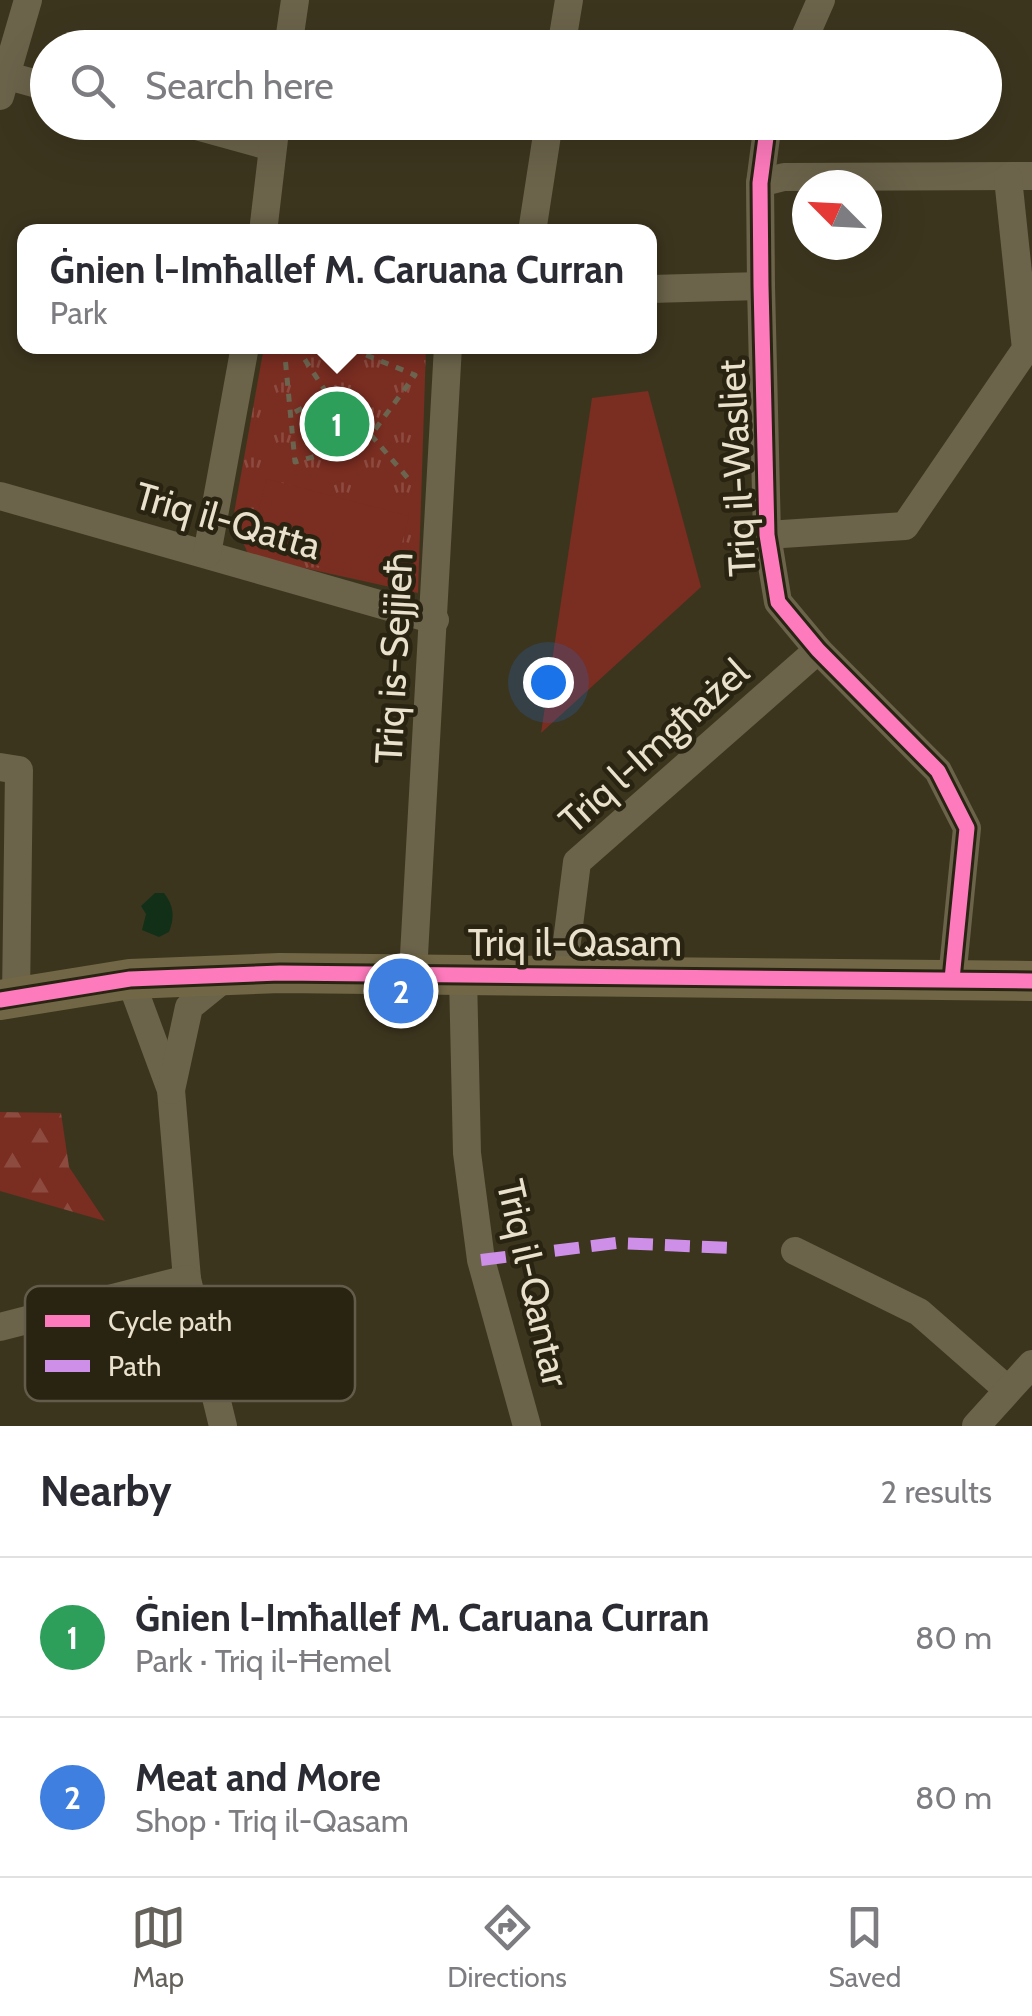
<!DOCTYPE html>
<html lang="en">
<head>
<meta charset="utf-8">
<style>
  :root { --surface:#fff; --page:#f7f7f7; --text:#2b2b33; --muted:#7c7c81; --line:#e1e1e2; --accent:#65625c }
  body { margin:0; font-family:Cabin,sans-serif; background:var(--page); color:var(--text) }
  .compass { position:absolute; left:792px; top:170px; width:90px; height:90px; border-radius:50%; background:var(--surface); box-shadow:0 10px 40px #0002; rotate:294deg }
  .you { position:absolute; left:548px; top:682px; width:35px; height:35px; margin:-25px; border:8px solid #fff; border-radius:50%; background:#1a73e8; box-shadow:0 0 0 15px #1a73e833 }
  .badge { display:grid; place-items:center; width:65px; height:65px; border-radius:50%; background:var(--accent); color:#fff; font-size:32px; font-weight:700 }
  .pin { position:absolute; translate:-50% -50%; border:5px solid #fff; box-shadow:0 2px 10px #0006 }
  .popup { position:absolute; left:17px; top:224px; width:640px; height:130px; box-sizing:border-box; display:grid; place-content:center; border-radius:20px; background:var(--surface); filter:drop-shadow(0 2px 8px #0005); font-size:32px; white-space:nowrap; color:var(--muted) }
  .popup b { font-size:38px; color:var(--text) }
  .popup::after { content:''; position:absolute; left:50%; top:100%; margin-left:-20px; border:20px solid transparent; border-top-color:var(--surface) }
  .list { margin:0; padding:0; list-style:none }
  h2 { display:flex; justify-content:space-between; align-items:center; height:130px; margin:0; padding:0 40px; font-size:42px }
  h2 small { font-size:32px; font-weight:400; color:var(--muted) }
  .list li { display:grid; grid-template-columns:65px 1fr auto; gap:30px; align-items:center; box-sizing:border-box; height:160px; padding:0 40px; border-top:2px solid var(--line) }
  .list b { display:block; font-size:38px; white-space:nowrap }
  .list p { margin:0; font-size:32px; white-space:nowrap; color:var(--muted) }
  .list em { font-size:32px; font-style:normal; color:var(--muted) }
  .icon { flex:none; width:55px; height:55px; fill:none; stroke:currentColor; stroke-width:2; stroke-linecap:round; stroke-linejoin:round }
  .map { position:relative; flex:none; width:1032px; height:1426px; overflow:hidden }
  .search { position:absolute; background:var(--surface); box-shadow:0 10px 40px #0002; left:30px; right:30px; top:30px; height:110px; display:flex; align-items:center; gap:25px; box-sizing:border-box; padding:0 35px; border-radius:55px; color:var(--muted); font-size:38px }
  .sheet { height:450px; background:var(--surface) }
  nav { display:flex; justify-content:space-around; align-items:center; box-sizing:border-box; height:140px; border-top:2px solid var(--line); background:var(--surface); font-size:28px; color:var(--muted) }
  nav a { display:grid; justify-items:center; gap:5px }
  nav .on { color:var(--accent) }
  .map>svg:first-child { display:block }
</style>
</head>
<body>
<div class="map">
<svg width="1032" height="1426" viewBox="0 0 1032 1426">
  <defs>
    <pattern id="grass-tufts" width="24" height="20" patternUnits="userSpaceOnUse" patternTransform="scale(2.5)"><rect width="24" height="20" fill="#7a2d21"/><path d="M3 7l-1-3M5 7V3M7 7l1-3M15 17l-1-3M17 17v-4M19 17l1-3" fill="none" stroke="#8d4b40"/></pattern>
    <pattern id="forest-firs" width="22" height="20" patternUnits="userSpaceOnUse" patternTransform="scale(2.5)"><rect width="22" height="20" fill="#7a2d21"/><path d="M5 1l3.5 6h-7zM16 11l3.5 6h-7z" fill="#8d4b40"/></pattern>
  </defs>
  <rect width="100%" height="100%" fill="#3c351e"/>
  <path fill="url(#grass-tufts)" d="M264,347H426L418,593L249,556L233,519Z"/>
  <path fill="url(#forest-firs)" d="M0,1112L61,1113L69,1167L105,1221L0,1191Z"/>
  <g fill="#7a2d21">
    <path d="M648,391L701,587L541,733L592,398Z"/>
    <path d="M267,479L409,516L391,586L248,546Z"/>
  </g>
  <path fill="#123018" d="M155,893H164C174,906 175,917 169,932L159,937L142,930L146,914L141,906Z"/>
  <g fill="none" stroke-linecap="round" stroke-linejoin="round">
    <g stroke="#6b6550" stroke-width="5" stroke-dasharray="8 8" stroke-linecap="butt">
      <path d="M284,346L295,462L352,446"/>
      <path d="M296,346L328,395L352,446L371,435L415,375L344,346"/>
      <path d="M295,412L328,395"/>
      <path d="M371,435L412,483"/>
    </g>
    <g stroke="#6b634a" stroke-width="28">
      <path d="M288,48L295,0"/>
      <path d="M561,48L569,0"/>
      <path d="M800,48L821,0"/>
      <path d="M8,76L48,87"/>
      <path d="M0,96L28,0"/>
      <path d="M182,122L272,147"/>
      <path d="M768,122L760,183L761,286L767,535L778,602L818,650L938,771L967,828L952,979"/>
      <path d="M760,183L784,177L1032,176"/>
      <path d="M263,232L276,122"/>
      <path d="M532,232L549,122"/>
      <path d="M650,289L761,286"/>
      <path d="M0,496L435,620"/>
      <path d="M767,535L905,526L1026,349L1008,178"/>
      <path d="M207,554L245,346"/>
      <path d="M0,767L19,770L16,997"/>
      <path d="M413,973L448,346"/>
      <path d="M563,973L577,862L818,650"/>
      <path d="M463,976L467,1153L481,1260L527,1426"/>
      <path d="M130,979L171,1090L187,1279L223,1426"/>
      <path d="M171,1090L189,1007L226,977"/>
      <path d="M795,1251L919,1312L1008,1390"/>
      <path d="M0,1327L187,1279"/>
      <path d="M976,1426L1032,1364"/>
    </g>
    <path stroke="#716746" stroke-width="40" d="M0,1000L130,979L280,973L1032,981"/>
    <path stroke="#ce8fe9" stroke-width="12" stroke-dasharray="25 12" stroke-linecap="butt" d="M481,1260L616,1243L733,1248"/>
    <defs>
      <g id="cycleway">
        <path d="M768,122L760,183L761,286L767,535L778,602L818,650L938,771L967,828L952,979"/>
        <path d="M0,1000L130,979L280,973L1032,981"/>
      </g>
    </defs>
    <use href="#cycleway" stroke="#292312" stroke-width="21"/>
    <use href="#cycleway" stroke="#fd7abc" stroke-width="15"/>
  </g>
  <g text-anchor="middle" stroke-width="9" stroke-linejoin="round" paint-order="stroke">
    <g font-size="38" fill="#e9e1cb" stroke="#292312">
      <text transform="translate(737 468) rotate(-93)" y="13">Triq il-Wasliet</text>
      <text transform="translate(228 521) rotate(16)" y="13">Triq il-Qatta</text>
      <text transform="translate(394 658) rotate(-87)" y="13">Triq is-Sejjieħ</text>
      <text transform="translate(654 746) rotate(-42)" y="13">Triq l-Imgħażel</text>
      <text x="575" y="956">Triq il-Qasam</text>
      <text transform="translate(533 1283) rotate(77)" y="13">Triq il-Qantar</text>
    </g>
  </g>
  <rect x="25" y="1286" width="330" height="115" rx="15" fill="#292312" stroke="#635c4a" stroke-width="2.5"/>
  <rect x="45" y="1315" width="45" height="12" fill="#fd7abc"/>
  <rect x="45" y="1360" width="45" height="12" fill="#ce8fe9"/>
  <g font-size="28" fill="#e9e1cb">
    <text x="108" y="1331">Cycle path</text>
    <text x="108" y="1376">Path</text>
  </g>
</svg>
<svg class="compass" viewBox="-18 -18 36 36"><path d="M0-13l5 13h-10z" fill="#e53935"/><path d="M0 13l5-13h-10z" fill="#7c7c81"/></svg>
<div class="you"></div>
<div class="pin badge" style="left:337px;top:424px;background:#2e9e5b">1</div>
<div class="popup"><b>Ġnien l-Imħallef M. Caruana Curran</b>Park</div>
<div class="pin badge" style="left:401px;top:991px;background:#3f7fe0">2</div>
<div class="search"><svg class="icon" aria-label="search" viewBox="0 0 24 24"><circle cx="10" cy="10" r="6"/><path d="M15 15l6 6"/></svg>Search here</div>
</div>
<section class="sheet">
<h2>Nearby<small>2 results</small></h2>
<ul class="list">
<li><span class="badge" style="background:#2e9e5b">1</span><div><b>Ġnien l-Imħallef M. Caruana Curran</b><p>Park · Triq il-Ħemel</p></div><em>80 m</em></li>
<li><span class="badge" style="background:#3f7fe0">2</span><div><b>Meat and More</b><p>Shop · Triq il-Qasam</p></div><em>80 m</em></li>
</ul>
</section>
<nav>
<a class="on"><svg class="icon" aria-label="map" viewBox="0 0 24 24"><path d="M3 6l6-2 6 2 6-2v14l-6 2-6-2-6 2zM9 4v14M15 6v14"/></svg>Map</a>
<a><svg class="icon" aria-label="directions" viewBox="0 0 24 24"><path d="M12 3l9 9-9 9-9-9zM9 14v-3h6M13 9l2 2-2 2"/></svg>Directions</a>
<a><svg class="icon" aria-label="saved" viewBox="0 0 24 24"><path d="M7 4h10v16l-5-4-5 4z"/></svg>Saved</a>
</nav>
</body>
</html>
